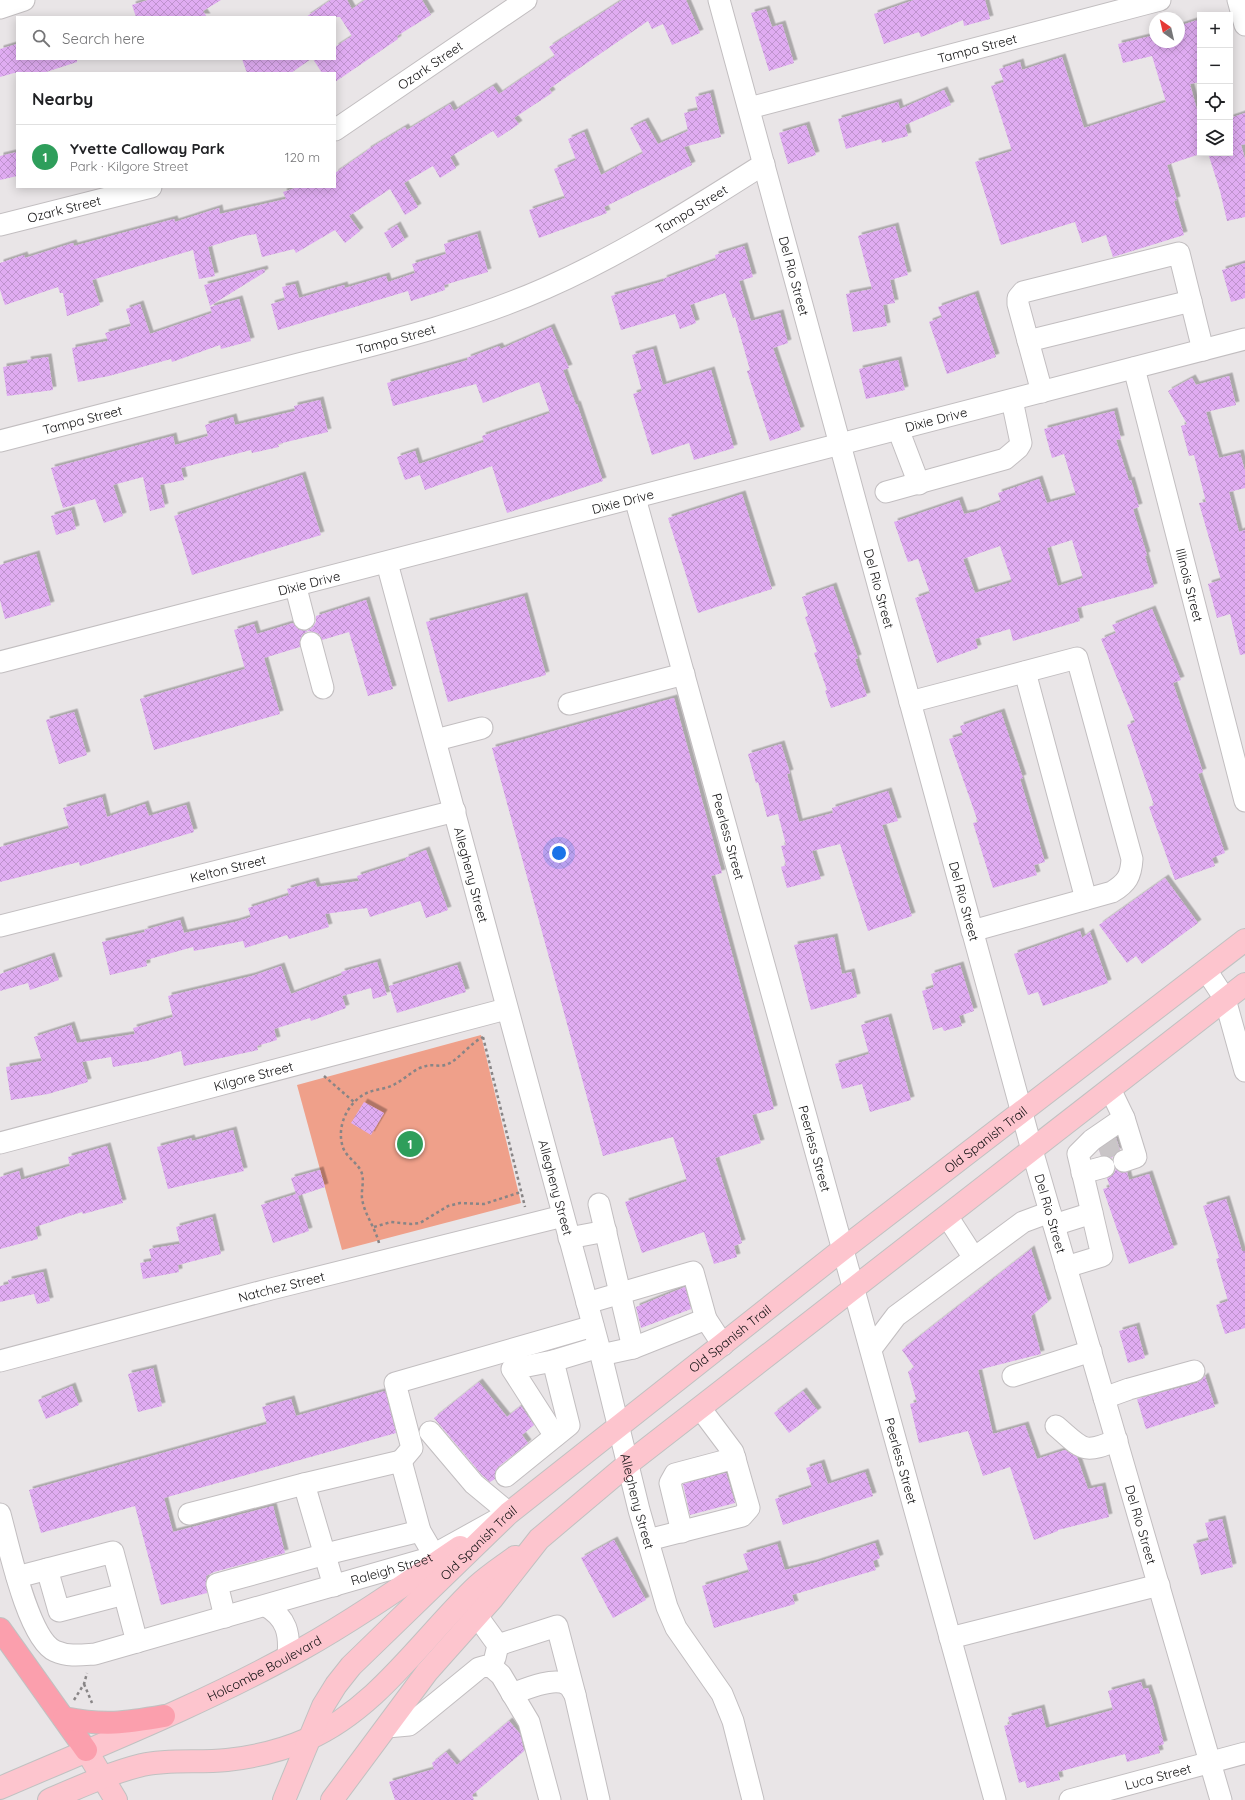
<!DOCTYPE html>
<html lang="en">
<head>
<meta charset="utf-8">
<style>
  :root { --surface:#fff; --page:#f2f2f2; --text:#202124; --muted:#757577; --line:#e0e0e0; --accent:#0f766e }
  body { margin:0; font-family:Quicksand,sans-serif; background:var(--page); color:var(--text) }
  .controls { position:absolute; right:12px; top:12px; display:grid; overflow:hidden; border-radius:0px; box-shadow:0 2px 10px #0003 }
  .controls button { width:36px; height:36px; display:grid; place-items:center; padding:0; border:0; border-bottom:1px solid var(--line); background:var(--surface); color:var(--text); font:20px sans-serif }
  .compass { position:absolute; left:1149px; top:12px; width:36px; height:36px; border-radius:50%; background:var(--surface); box-shadow:0 2px 10px #0003; rotate:326deg }
  .you { position:absolute; left:559px; top:853px; width:14px; height:14px; margin:-10px; border:3px solid #fff; border-radius:50%; background:#1a73e8; box-shadow:0 0 0 6px #1a73e833 }
  .badge { display:grid; place-items:center; width:26px; height:26px; border-radius:50%; background:var(--accent); color:#fff; font-size:13px; font-weight:700 }
  .pin { position:absolute; translate:-50% -50%; border:2px solid #fff; box-shadow:0 1px 4px #0006 }
  .list { margin:0; padding:0; list-style:none }
  h2 { display:flex; justify-content:space-between; align-items:center; height:52px; margin:0; padding:0 16px; font-size:17px }
  h2 small { font-size:13px; font-weight:400; color:var(--muted) }
  .list li { display:grid; grid-template-columns:26px 1fr auto; gap:12px; align-items:center; box-sizing:border-box; height:64px; padding:0 16px; border-top:1px solid var(--line) }
  .list b { display:block; font-size:15px; white-space:nowrap }
  .list p { margin:0; font-size:13px; white-space:nowrap; color:var(--muted) }
  .list em { font-size:13px; font-style:normal; color:var(--muted) }
  .icon { flex:none; width:22px; height:22px; fill:none; stroke:currentColor; stroke-width:2; stroke-linecap:round; stroke-linejoin:round }
  .map { position:relative; flex:none; width:1245px; height:1800px; overflow:hidden }
  .search { position:absolute; background:var(--surface); box-shadow:0 2px 10px #0003; left:16px; top:16px; width:320px; height:44px; display:flex; align-items:center; gap:10px; box-sizing:border-box; padding:0 14px; border-radius:0px; color:var(--muted); font-size:15px }
  .panel { position:absolute; background:var(--surface); box-shadow:0 2px 10px #0003; left:16px; top:72px; width:320px; height:116px; border-radius:0px }
  .map>svg:first-child { display:block }
</style>
</head>
<body>
<div class="map">
<svg width="1245" height="1800" viewBox="0 0 1245 1800">
  <defs>
    <pattern id="building-cross-hatch" width="8" height="8" patternUnits="userSpaceOnUse"><rect width="8" height="8" fill="#e0acf2"/><path d="M0 0l8 8M0 8l8-8" fill="none" stroke="#bf93ce"/></pattern>
    <filter id="shadow"><feDropShadow dx="3.5" dy="-3.5" stdDeviation="0" flood-color="#0004"/></filter>
  </defs>
  <rect width="100%" height="100%" fill="#e9e5e7"/>
  <path fill="#efa08a" d="M481,1035L521,1203L342,1250L297,1085Z"/>
  <g fill="url(#building-cross-hatch)" fill-rule="evenodd" filter="url(#shadow)">
    <path d="M148,0H221L203,11L207,17H136L132,5Z"/>
    <path d="M331,0H347L352,9L365,0H422L431,15L397,36L398,39L335,82V73H322L313,59H335V47L352,36L340,17H306Z"/>
    <path d="M622,0H686L700,33L672,45L663,24L652,29L648,21L549,89L552,93L514,118L519,124L498,138L493,131L450,157L456,168L440,178L433,166L404,183L418,207L405,215L390,189L349,216L360,231L345,243L335,230L296,253L294,249L262,257L256,234L244,236L208,247L215,276L199,279L193,250L92,280L100,305L67,316L63,293H60L58,287L5,305L0,290V263L24,255L25,258L73,243L74,246L174,219L175,222L219,208L220,214L286,199L283,192L298,187H335V173L367,151V150L405,127L407,130L450,104L454,111L493,86L499,94L555,56L549,47Z"/>
    <path d="M914,0H985L990,19L964,26L963,20L921,37L919,32L884,44L874,14Z"/>
    <path d="M766,9L772,27L782,24L794,63L769,71L751,13Z"/>
    <path d="M1200,19V82L1190,84L1200,121V154L1167,165L1177,200L1174,201L1184,235L1113,257L1106,235L1082,243L1075,222L1001,245L975,162L1012,151L991,86L1004,82L999,69L1020,62L1022,70L1062,57L1084,128L1166,102L1152,56L1123,63L1118,44L1155,35V42H1179V26Z"/>
    <path d="M17,44V59H77V62L43,73H14L0,77V49Z"/>
    <path d="M242,59H311L291,73H247Z"/>
    <path d="M944,90L951,105L905,125L908,136L882,143L881,139L846,149L838,119L898,102L900,109Z"/>
    <path d="M710,93L721,137L684,147L692,165L604,207L607,213L539,238L529,210L565,198L554,169L576,160L568,139L584,132L601,175L643,153L630,128L645,121L658,144L688,131L684,113L698,110L695,97Z"/>
    <path d="M1245,113V144L1241,145L1245,159V217L1227,221L1220,191L1208,153H1230V118Z"/>
    <path d="M806,125L816,155L788,164L779,133Z"/>
    <path d="M17,152V176L0,180V156Z"/>
    <path d="M397,225L405,240L392,248L384,233Z"/>
    <path d="M895,226L908,275L890,280L895,303L883,305L887,326L853,332L846,294L872,289L858,236Z"/>
    <path d="M477,234L488,272L444,285L445,290L411,301L408,291L278,330L271,304L285,300L282,287L295,284L299,298L344,285L345,288L386,276L388,282L415,273L412,264L446,254L444,244Z"/>
    <path d="M744,246L753,277L739,281L751,321L780,313L788,343L773,348L801,430L770,441L747,371L750,370L735,317L733,318L725,293L690,305L696,323L680,329L675,314L621,330L611,296L664,281L663,279L716,260L715,255Z"/>
    <path d="M1245,263V298L1231,302L1222,270Z"/>
    <path d="M264,269L265,272L210,306L204,285Z"/>
    <path d="M975,294L996,357L947,374L929,322L942,317L938,307Z"/>
    <path d="M239,299L251,341L221,349L220,345L172,362L171,359L109,376L78,382L72,348L108,341L105,333L131,326L126,309L140,304L150,334L212,313L210,307Z"/>
    <path d="M551,327L569,368L563,370L576,405L577,404L603,481L507,513L492,466L425,490L420,475L405,480L397,457L415,451L419,464L484,442L482,436L550,413L539,382L483,403L476,384L393,406L387,383L468,360L467,358L499,346L501,349Z"/>
    <path d="M653,349L663,385L711,370L734,448L694,460L689,443L652,455L633,394L642,391L632,355Z"/>
    <path d="M48,357L53,390L7,396L3,367L28,363L27,360Z"/>
    <path d="M898,360L905,390L866,399L859,369Z"/>
    <path d="M1229,376L1236,405L1206,412L1219,458L1240,453L1245,471V488L1229,492L1239,532L1245,530V654L1240,655L1230,614L1217,618L1208,584L1221,580L1199,503L1206,502L1194,455L1189,456L1181,426L1187,424L1168,391L1192,378L1196,385Z"/>
    <path d="M320,400L328,432L278,444L279,447L252,453L251,450L181,468L184,480L160,485L165,507L150,511L143,477L113,485L123,516L104,523L95,499L63,508L51,468L173,436L175,445L208,436L205,425L233,417L235,425L295,411L294,406Z"/>
    <path d="M1114,411L1121,439L1116,440L1129,481L1131,480L1139,507L1133,509L1147,555L1145,556L1154,587L1077,608L1080,621L1013,641L1010,629L975,639L978,648L937,663L915,598L930,593L918,559L908,562L894,522L959,500L964,514L974,512L1001,502L998,493L1039,479L1047,503L1076,495L1064,454L1052,458L1044,429ZM1072,540L1083,578L1058,586L1047,548ZM1000,546L1012,582L975,593L963,559Z"/>
    <path d="M302,475L321,535L192,575L174,516Z"/>
    <path d="M742,494L772,589L698,613L668,518Z"/>
    <path d="M71,510L76,529L56,535L51,516Z"/>
    <path d="M36,554L51,605L5,619L0,600V565Z"/>
    <path d="M833,586L858,658L855,659L867,696L831,708L825,691L827,690L814,653L817,652L805,617L808,616L802,597Z"/>
    <path d="M524,596L546,675L448,702L426,622Z"/>
    <path d="M366,600L393,689L368,696L349,632L322,640L319,634L314,632L308,631L303,634L300,640V647L264,658L280,714L154,750L140,699L245,669L234,630L254,624L257,634L293,623L300,630L307,631L313,627L316,622V616Z"/>
    <path d="M1152,609L1181,680L1173,683L1203,772L1198,774L1225,853L1212,858L1215,866L1175,880L1149,807L1154,805L1127,725L1135,722L1101,639L1116,633L1112,625Z"/>
    <path d="M674,698L722,873L711,876L774,1109L752,1115L761,1143L715,1158L742,1243L734,1246L737,1257L714,1264L704,1232L642,1253L625,1202L687,1181L673,1137L603,1156L492,748Z"/>
    <path d="M74,712L87,755L59,764L46,720Z"/>
    <path d="M1001,712L1023,778L1020,779L1045,862L1034,865L1037,875L993,888L973,823L978,822L949,739L963,735L960,726Z"/>
    <path d="M781,744L790,773L787,774L799,822L833,813L832,808L888,791L898,821L882,825L912,916L868,931L840,844L812,851L821,879L787,888L781,867L786,865L781,846L786,845L778,814L767,817L758,782L756,783L748,754Z"/>
    <path d="M102,797L107,817L145,804L149,816L186,805L194,832L80,866L79,862L0,882V847L69,828L63,808Z"/>
    <path d="M426,850L448,910L426,918L420,901L370,917L367,908L325,914L329,927L289,939L287,935L245,948L243,941L194,951L193,947L146,960L147,966L110,975L102,942L145,932L144,930L180,920L184,933L235,922L251,917L248,908L289,895L287,889L315,881L317,887L359,881L357,876L406,860L405,858Z"/>
    <path d="M1165,878L1198,923L1142,964L1136,956L1127,963L1099,925Z"/>
    <path d="M1080,931L1082,938L1090,932L1108,983L1043,1006L1038,992L1028,995L1014,954Z"/>
    <path d="M834,937L842,974L851,972L857,997L811,1010L794,945Z"/>
    <path d="M51,956L59,980L30,990L28,983L0,991V974Z"/>
    <path d="M377,962L387,995L373,999L371,988L342,996L346,1008L311,1021L310,1018L274,1029L277,1040L257,1046L258,1050L184,1066L181,1051L147,1061L113,1067L111,1057L82,1062L88,1082L48,1094L11,1100L6,1067L42,1061L34,1037L71,1025L77,1043L135,1034L133,1028L173,1017L168,996L252,976L281,966L291,994L342,975L341,972Z"/>
    <path d="M457,965L466,992L397,1013L389,986Z"/>
    <path d="M960,965L974,1011L959,1016L962,1026L944,1031L942,1027L933,1030L922,991L934,987L931,974Z"/>
    <path d="M888,1017L911,1100L870,1112L862,1084L842,1089L835,1064L869,1054L861,1025Z"/>
    <path d="M364,1102L384,1113L371,1135L351,1123Z"/>
    <path d="M233,1130L244,1171L168,1189L157,1147L191,1138L192,1141Z"/>
    <path d="M1116,1138L1120,1150L1115,1153L1112,1158L1107,1156L1101,1155L1099,1150Z"/>
    <path d="M107,1146L123,1203L83,1214L82,1212L35,1227L38,1239L0,1249V1177L19,1171L21,1180L70,1166L68,1157Z"/>
    <path d="M1116,1169L1121,1173L1127,1172L1129,1180L1149,1174L1174,1248L1129,1264L1103,1189L1110,1187L1107,1178L1113,1175Z"/>
    <path d="M320,1170L325,1187L298,1196L309,1231L273,1243L261,1205L296,1194L291,1178Z"/>
    <path d="M1226,1199L1242,1251H1245V1328L1225,1334L1216,1305L1228,1301L1216,1259L1219,1258L1203,1206Z"/>
    <path d="M212,1217L221,1254L178,1265L179,1272L143,1279L140,1263L152,1261L149,1249L180,1244L176,1227Z"/>
    <path d="M1031,1249L1048,1302L1031,1316L1041,1354L978,1370L993,1434L1025,1425L1037,1459L1065,1450L1077,1457L1088,1489L1102,1486L1109,1517L1058,1530V1531L1034,1540L1010,1467L983,1476L968,1431L919,1443L910,1404L917,1402L908,1372L914,1367L902,1350Z"/>
    <path d="M43,1272L50,1301L37,1304L34,1294L0,1302V1286L9,1284L8,1280Z"/>
    <path d="M685,1287L691,1309L641,1328L636,1307Z"/>
    <path d="M1136,1326L1145,1358L1128,1363L1119,1331Z"/>
    <path d="M153,1368L162,1406L138,1412L128,1374Z"/>
    <path d="M1205,1376L1215,1407L1146,1429L1137,1399L1197,1383Z"/>
    <path d="M479,1382L507,1417L521,1406L534,1425L522,1435L528,1443L498,1467L495,1472V1479L490,1482L482,1475L434,1418Z"/>
    <path d="M72,1386L79,1405L46,1419L38,1400Z"/>
    <path d="M385,1391L396,1433L164,1498L173,1532L273,1506L285,1553L214,1572L206,1576L207,1593L161,1605L135,1506L41,1533L29,1490L267,1424L262,1407L291,1399L296,1416Z"/>
    <path d="M803,1391L818,1411L789,1433L774,1413Z"/>
    <path d="M821,1463L828,1484L865,1472L873,1496L783,1525L775,1499L812,1487L806,1468Z"/>
    <path d="M726,1473L735,1503L690,1515L683,1484Z"/>
    <path d="M1222,1519L1233,1567L1201,1575L1193,1544L1209,1540L1205,1523Z"/>
    <path d="M614,1540L646,1600L613,1618L581,1558Z"/>
    <path d="M875,1543L880,1558L873,1561L876,1570L792,1595L795,1604L714,1628L702,1586L749,1572L743,1554L777,1544L785,1570L814,1563Z"/>
    <path d="M1141,1682L1143,1689L1148,1688L1153,1703L1164,1744L1158,1746L1160,1753L1127,1762L1125,1754L1058,1772L1060,1780L1027,1788L1025,1781L1019,1783L1004,1726L1010,1724L1008,1717L1041,1708L1046,1728L1072,1721L1113,1710L1108,1691Z"/>
    <path d="M509,1721L520,1734L524,1751L472,1795L474,1800H395L389,1782L434,1769L432,1763L446,1752L457,1765Z"/>
  </g>
  <g fill="none" stroke-linecap="round" stroke-linejoin="round">
    <path stroke="#c9c5c7" stroke-width="21" stroke-dasharray="21 10" stroke-linecap="butt" d="M1099,1150L1118,1144"/>
    <defs>
      <g id="minor">
        <path id="s1" d="M719,0L1032,1150L1221,1800"/>
        <path d="M1238,0L1245,25"/>
        <path d="M0,8L24,0"/>
        <path id="s2" d="M749,108L1160,0"/>
        <path id="s3" d="M335,130L526,0"/>
        <path id="s4" d="M0,225L151,187"/>
        <path d="M1028,341L1191,301"/>
        <path id="s5" d="M1134,368L1245,801"/>
        <path d="M1042,392L1018,304V298L1023,292L1179,253L1203,350"/>
        <path d="M898,429L919,484"/>
        <path id="s6" d="M0,441C100,415 199,390 299,364C382,343 467,323 546,288C623,254 693,209 764,164"/>
        <path d="M886,492L1005,459L1018,448L1021,443L1012,400"/>
        <path id="s7" d="M635,498L995,1800"/>
        <path id="s8" d="M387,563L599,1347L639,1510L667,1607L676,1628L722,1694L733,1721L753,1800"/>
        <path d="M296,588L304,619"/>
        <path d="M311,643L323,688"/>
        <path id="s9" d="M0,662C416,557 830,446 1245,339"/>
        <path d="M1025,672L1086,899"/>
        <path d="M910,702L1077,658L1132,859C1131,876 1127,883 1112,892L972,931"/>
        <path d="M569,704L684,674"/>
        <path d="M436,740L482,728"/>
        <path id="s10" d="M0,926L455,811"/>
        <path d="M1206,970L1225,999L1245,1071"/>
        <path d="M1124,1118L1136,1157L1124,1161"/>
        <path id="s11" d="M0,1143L506,1009"/>
        <path d="M1082,1173L1104,1167"/>
        <path d="M599,1204L633,1348"/>
        <path d="M947,1216L974,1258"/>
        <path d="M1054,1225L1092,1213L1078,1154L1092,1140L1124,1118L1110,1089"/>
        <path d="M569,1238L606,1231"/>
        <path d="M1066,1267L1102,1256L1092,1213"/>
        <path d="M587,1303L693,1272L706,1319L723,1345"/>
        <path d="M871,1349L896,1316L1023,1222L1050,1212"/>
        <path d="M601,1355L633,1348L706,1319"/>
        <path id="s12" d="M0,1361L271,1289L563,1216"/>
        <path d="M553,1361L512,1369L555,1436"/>
        <path d="M1013,1376L1091,1351"/>
        <path d="M1104,1398L1129,1389L1194,1371"/>
        <path d="M1056,1426C1083,1449 1082,1455 1117,1440"/>
        <path d="M401,1461L412,1448L395,1383L593,1326"/>
        <path d="M506,1476L569,1425L553,1361L599,1347"/>
        <path id="s13" d="M0,1514C8,1543 28,1639 55,1651C69,1657 81,1655 95,1654L426,1559L509,1513L474,1484L430,1432"/>
        <path d="M189,1514L304,1484"/>
        <path d="M682,1532L670,1483L675,1474L735,1458"/>
        <path d="M648,1540L742,1516L749,1508L733,1452L700,1408"/>
        <path d="M47,1569L59,1611L124,1594"/>
        <path d="M17,1577L113,1552L137,1642"/>
        <path d="M334,1586L304,1484L401,1461L420,1531L434,1555"/>
        <path d="M266,1606C287,1618 290,1634 288,1656"/>
        <path d="M477,1616L498,1645L495,1658"/>
        <path d="M225,1617L217,1584L326,1554L420,1531"/>
        <path d="M950,1638L1159,1585"/>
        <path d="M498,1645L557,1626L575,1695"/>
        <path d="M512,1694C525,1689 555,1676 568,1685C571,1687 573,1692 575,1695L599,1800"/>
        <path d="M387,1727L409,1725L413,1722L479,1668L486,1666L493,1668L501,1675L529,1722L550,1800"/>
        <path id="s14" d="M1070,1800L1245,1753"/>
      </g>
      <g id="major">
        <path d="M86,1750L116,1800"/>
        <path id="s15" d="M0,1788C102,1744 206,1703 302,1649C357,1618 408,1582 460,1547"/>
        <path d="M49,1800C79,1787 110,1773 142,1765C170,1759 199,1763 227,1760C254,1757 283,1750 308,1739C378,1708 423,1637 477,1586C489,1575 503,1566 515,1557"/>
        <path id="s16" d="M284,1800L323,1706L336,1685L351,1666L509,1513L843,1249L1245,940"/>
        <path d="M332,1800L427,1672L492,1599L539,1539L629,1463L1245,984"/>
      </g>
      <g id="highway">
        <path d="M0,1629L86,1750"/>
        <path d="M64,1718C105,1726 124,1723 164,1716"/>
      </g>
    </defs>
    <use href="#minor" stroke="#c2bec0" stroke-width="23"/>
    <use href="#major" stroke="#c1c1c1" stroke-width="24"/>
    <use href="#highway" stroke="#c1c1c1" stroke-width="24"/>
    <g stroke="#888586" stroke-width="2.5" stroke-dasharray="3 3" stroke-linecap="butt">
      <path d="M483,1037L525,1207"/>
      <path d="M324,1076L354,1102"/>
      <path d="M374,1227L391,1222L411,1224L420,1223L448,1206L460,1203L484,1204L521,1192"/>
      <path d="M379,1243C375,1227 364,1214 362,1198C361,1189 365,1180 361,1171C356,1161 344,1156 342,1144C337,1124 349,1100 369,1092C377,1089 387,1089 395,1084C405,1079 415,1068 426,1066C432,1064 439,1067 445,1065C457,1062 469,1044 483,1037"/>
      <path d="M84,1684L92,1703"/>
      <path d="M74,1700L84,1684L87,1673"/>
    </g>
    <use href="#minor" stroke="#fff" stroke-width="21"/>
    <use href="#major" stroke="#fdc5ce" stroke-width="22"/>
    <use href="#highway" stroke="#fb9fad" stroke-width="22"/>
  </g>
  <g text-anchor="middle" stroke-width="4" stroke-linejoin="round" paint-order="stroke">
    <g font-size="13" fill="#111011" stroke="#e9e5e7">
      <text dy="5" stroke="none"><textPath href="#s2" startOffset="236">Tampa Street</textPath></text>
      <text dy="5" stroke="none"><textPath href="#s3" startOffset="115">Ozark Street</textPath></text>
      <text dy="5" stroke="none"><textPath href="#s4" startOffset="66">Ozark Street</textPath></text>
      <text dy="5" stroke="none"><textPath href="#s6" startOffset="733">Tampa Street</textPath></text>
      <text dy="5" stroke="none"><textPath href="#s1" startOffset="286">Del Rio Street</textPath></text>
      <text dy="5" stroke="none"><textPath href="#s6" startOffset="409">Tampa Street</textPath></text>
      <text dy="5" stroke="none"><textPath href="#s9" startOffset="967">Dixie Drive</textPath></text>
      <text dy="5" stroke="none"><textPath href="#s6" startOffset="85">Tampa Street</textPath></text>
      <text dy="5" stroke="none"><textPath href="#s9" startOffset="643">Dixie Drive</textPath></text>
      <text dy="5" stroke="none"><textPath href="#s9" startOffset="319">Dixie Drive</textPath></text>
      <text dy="5" stroke="none"><textPath href="#s5" startOffset="224">Illinois Street</textPath></text>
      <text dy="5" stroke="none"><textPath href="#s1" startOffset="610">Del Rio Street</textPath></text>
      <text dy="5" stroke="none"><textPath href="#s7" startOffset="351">Peerless Street</textPath></text>
      <text dy="5" stroke="none"><textPath href="#s10" startOffset="235">Kelton Street</textPath></text>
      <text dy="5" stroke="none"><textPath href="#s8" startOffset="323">Allegheny Street</textPath></text>
      <text dy="5" stroke="none"><textPath href="#s1" startOffset="934">Del Rio Street</textPath></text>
      <text dy="5" stroke="none"><textPath href="#s11" startOffset="262">Kilgore Street</textPath></text>
      <text dy="5" stroke="none"><textPath href="#s16" startOffset="976">Old Spanish Trail</textPath></text>
      <text dy="5" stroke="none"><textPath href="#s7" startOffset="675">Peerless Street</textPath></text>
      <text dy="5" stroke="none"><textPath href="#s8" startOffset="647">Allegheny Street</textPath></text>
      <text dy="5" stroke="none"><textPath href="#s1" startOffset="1258">Del Rio Street</textPath></text>
      <text dy="5" stroke="none"><textPath href="#s12" startOffset="291">Natchez Street</textPath></text>
      <text dy="5" stroke="none"><textPath href="#s16" startOffset="652">Old Spanish Trail</textPath></text>
      <text dy="5" stroke="none"><textPath href="#s7" startOffset="999">Peerless Street</textPath></text>
      <text dy="5" stroke="none"><textPath href="#s8" startOffset="971">Allegheny Street</textPath></text>
      <text dy="5" stroke="none"><textPath href="#s1" startOffset="1582">Del Rio Street</textPath></text>
      <text dy="5" stroke="none"><textPath href="#s16" startOffset="328">Old Spanish Trail</textPath></text>
      <text dy="5" stroke="none"><textPath href="#s13" startOffset="499">Raleigh Street</textPath></text>
      <text dy="5" stroke="none"><textPath href="#s15" startOffset="290">Holcombe Boulevard</textPath></text>
      <text dy="5" stroke="none"><textPath href="#s14" startOffset="91">Luca Street</textPath></text>
    </g>
  </g>
</svg>
<div class="controls">
<button>+</button>
<button>−</button>
<button><svg class="icon" aria-label="locate" viewBox="0 0 24 24"><circle cx="12" cy="12" r="6"/><path d="M12 2v4M12 18v4M2 12h4M18 12h4"/></svg></button>
<button><svg class="icon" aria-label="layers" viewBox="0 0 24 24"><path d="M12 4l9 5-9 5-9-5zM3 14l9 5 9-5"/></svg></button>
</div>
<svg class="compass" viewBox="-18 -18 36 36"><path d="M0-13l5 13h-10z" fill="#e53935"/><path d="M0 13l5-13h-10z" fill="#757577"/></svg>
<div class="you"></div>
<div class="pin badge" style="left:410px;top:1144px;background:#2e9e5b">1</div>
<div class="search"><svg class="icon" aria-label="search" viewBox="0 0 24 24"><circle cx="10" cy="10" r="6"/><path d="M15 15l6 6"/></svg>Search here</div>
<section class="panel">
<h2>Nearby<small></small></h2>
<ul class="list">
<li><span class="badge" style="background:#2e9e5b">1</span><div><b>Yvette Calloway Park</b><p>Park · Kilgore Street</p></div><em>120 m</em></li>
</ul>
</section>
</div>
</body>
</html>
